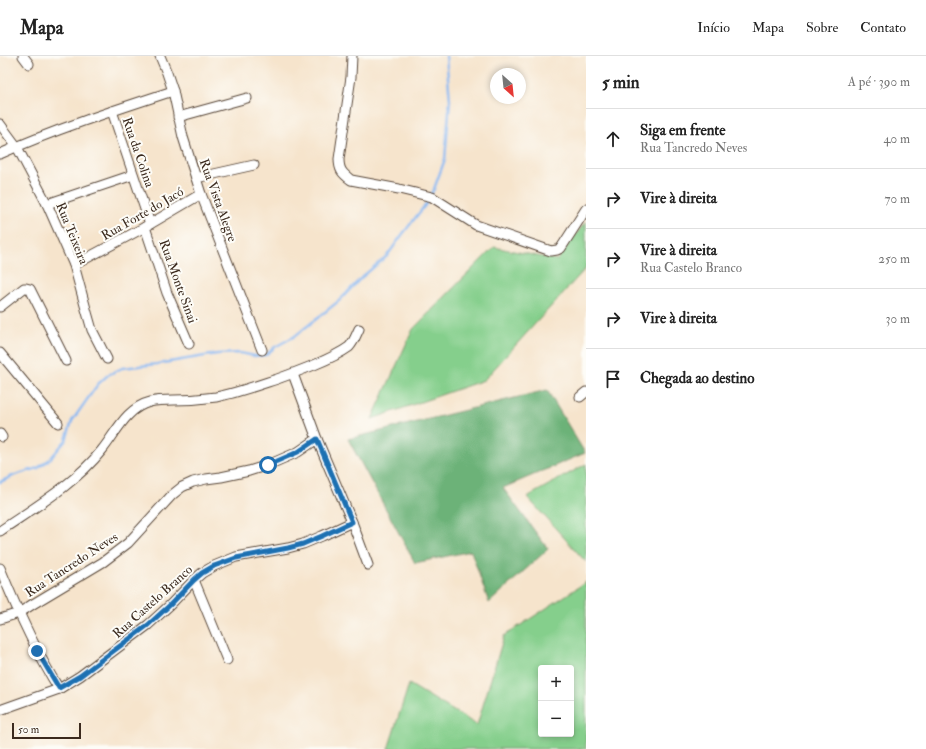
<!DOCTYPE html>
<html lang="pt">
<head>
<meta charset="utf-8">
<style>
  :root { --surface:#fff; --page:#f2f2f2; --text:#222; --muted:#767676; --line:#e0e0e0 }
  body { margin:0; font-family:"IM FELL Double Pica",serif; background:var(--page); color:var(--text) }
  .controls { position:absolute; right:12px; bottom:12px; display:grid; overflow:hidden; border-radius:4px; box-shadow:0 2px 6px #0003 }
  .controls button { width:36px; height:36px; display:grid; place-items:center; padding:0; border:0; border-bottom:1px solid var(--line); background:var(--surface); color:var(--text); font:20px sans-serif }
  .compass { position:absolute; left:490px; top:12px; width:36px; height:36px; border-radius:50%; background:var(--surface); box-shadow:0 2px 6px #0003; rotate:153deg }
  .scale { position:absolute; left:12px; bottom:10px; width:69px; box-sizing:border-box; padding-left:4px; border:2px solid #3b2a1e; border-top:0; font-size:11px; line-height:14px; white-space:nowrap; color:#3b2a1e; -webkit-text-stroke:3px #fdfcf7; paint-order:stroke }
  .stop { position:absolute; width:12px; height:12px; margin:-9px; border:3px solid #1f6fb2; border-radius:50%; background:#fff }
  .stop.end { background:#1f6fb2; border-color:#fff; box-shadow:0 1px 4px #0008 }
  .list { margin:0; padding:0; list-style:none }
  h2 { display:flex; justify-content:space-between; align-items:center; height:52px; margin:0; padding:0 16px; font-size:17px }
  h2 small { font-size:13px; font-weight:400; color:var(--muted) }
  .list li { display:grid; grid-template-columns:26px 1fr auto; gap:12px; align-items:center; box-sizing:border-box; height:60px; padding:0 16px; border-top:1px solid var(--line) }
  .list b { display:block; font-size:15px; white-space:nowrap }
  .list p { margin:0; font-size:13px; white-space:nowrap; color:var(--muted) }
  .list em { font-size:13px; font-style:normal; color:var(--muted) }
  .icon { flex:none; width:22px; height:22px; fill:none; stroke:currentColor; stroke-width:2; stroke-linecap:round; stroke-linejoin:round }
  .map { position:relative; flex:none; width:586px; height:693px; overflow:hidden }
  header { display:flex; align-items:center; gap:24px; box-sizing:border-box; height:56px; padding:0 20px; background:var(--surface); border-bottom:1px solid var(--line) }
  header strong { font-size:19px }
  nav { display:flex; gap:22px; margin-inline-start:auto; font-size:14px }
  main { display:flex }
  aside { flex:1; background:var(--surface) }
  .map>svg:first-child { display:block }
</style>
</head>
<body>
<header>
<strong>Mapa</strong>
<nav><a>Início</a><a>Mapa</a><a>Sobre</a><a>Contato</a></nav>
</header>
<main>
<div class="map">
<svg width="586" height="693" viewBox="0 0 586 693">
  <rect width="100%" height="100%" fill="#fdfcf7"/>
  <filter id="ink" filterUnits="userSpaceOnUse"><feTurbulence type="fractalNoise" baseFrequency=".025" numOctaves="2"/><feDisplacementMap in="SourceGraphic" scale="8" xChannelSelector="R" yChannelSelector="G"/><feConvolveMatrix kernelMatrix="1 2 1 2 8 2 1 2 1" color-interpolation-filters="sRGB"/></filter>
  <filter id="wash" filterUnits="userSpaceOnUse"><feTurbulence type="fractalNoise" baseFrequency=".012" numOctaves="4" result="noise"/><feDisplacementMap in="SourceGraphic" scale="16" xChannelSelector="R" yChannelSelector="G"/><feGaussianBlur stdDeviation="0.9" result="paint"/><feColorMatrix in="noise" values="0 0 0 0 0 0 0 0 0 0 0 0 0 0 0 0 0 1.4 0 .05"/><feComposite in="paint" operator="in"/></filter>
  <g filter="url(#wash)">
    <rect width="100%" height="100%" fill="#f6e4cc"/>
    <g fill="#85cf8c" stroke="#607c55" fill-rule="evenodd">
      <path d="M586,165V212L484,324L372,363L413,273L494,191L557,204Z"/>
      <path d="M586,408V506L527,441Z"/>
      <path d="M586,526V693H388L409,628L477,669L504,580ZM541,612H571V678H541Z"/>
    </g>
    <path fill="#6cb278" stroke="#546e4b" d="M547,334L585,397L503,432L548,493L489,547L471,495L415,507L348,383Z"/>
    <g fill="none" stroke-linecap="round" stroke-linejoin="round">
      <path stroke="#86b6f1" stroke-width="2.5" d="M0,426L15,419L38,412L50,403L66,384L72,365L98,328L108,319L122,312L157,308L217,298L240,297L255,300L266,299L275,291L295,280L340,244L362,221L387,200L402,179L426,148L434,133L445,103L450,44L446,0"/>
    </g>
  </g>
  <g filter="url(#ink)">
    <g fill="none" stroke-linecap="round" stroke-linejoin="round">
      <defs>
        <g id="street">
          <path d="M23,0L29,8"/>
          <path d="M160,0L167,17L173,35L183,81L201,138L262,294"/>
          <path d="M352,0L351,21L339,103C339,114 342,117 351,124L399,133L432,141L476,169L551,195L557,194L561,192L586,153"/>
          <path d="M112,55L150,168"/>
          <path d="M178,61L247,42"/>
          <path d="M0,68L17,91L47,148L74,209L86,253L92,274L107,303"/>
          <path d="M0,98C56,73 115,54 173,35"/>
          <path d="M196,122L254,109"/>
          <path d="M47,148L133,119"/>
          <path d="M145,171L167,237L189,288"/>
          <path d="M74,209L145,171L201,138"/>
          <path d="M0,251L24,232H26L30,233L66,305"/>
          <path d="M0,297L58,367"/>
          <path d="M293,318L317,383L352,466L368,509"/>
          <path d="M580,341L586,336"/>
          <path d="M0,378L2,381"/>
          <path d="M0,475C35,451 75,428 102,394C116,377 126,352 150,346C157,344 166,344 174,344C188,344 202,343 216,341C232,338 253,331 268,326C284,321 299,315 314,309C326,304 338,299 349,291C354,286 356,279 359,273"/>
          <path d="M0,512C17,554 35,594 59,633"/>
          <path d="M194,524L227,604"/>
          <path d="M0,563L19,557L33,548L103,506L128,487L172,439L182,431L193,426L206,423L221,421L249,415L268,409L298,396L317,383"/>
          <path d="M0,654L59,633L80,620L148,569L170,549L194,524L202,517L214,510L236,501L288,492L303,488L322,480L352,466"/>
        </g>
      </defs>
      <use href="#street" stroke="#574638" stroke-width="11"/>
      <use href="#street" stroke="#fff" stroke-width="9"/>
    </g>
  </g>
  <g fill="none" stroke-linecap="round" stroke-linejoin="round" filter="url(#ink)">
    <path stroke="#1f6fb2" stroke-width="5" d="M37,595L59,632L80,620L148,569L170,549L194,524L202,517L214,510L236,502L288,492L303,488L322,480L352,466L317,383L298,396L268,409"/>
  </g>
  <g text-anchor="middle" stroke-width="4" stroke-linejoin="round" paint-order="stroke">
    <g font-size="13" fill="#3b2a1e" stroke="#fdfcf7">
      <text transform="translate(139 96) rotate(71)" y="5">Rua da Colina</text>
      <text transform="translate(219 144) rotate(70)" y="5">Rua Vista Alegre</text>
      <text transform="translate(142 157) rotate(-30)" y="5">Rua Forte do Jacó</text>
      <text transform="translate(73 177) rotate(68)" y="5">Rua Teixeira</text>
      <text transform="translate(179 225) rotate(70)" y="5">Rua Monte Sinai</text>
      <text transform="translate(71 508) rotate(-33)" y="5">Rua Tancredo Neves</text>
      <text transform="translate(152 545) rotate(-42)" y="5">Rua Castelo Branco</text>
    </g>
  </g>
</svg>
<div class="controls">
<button>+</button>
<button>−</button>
</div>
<svg class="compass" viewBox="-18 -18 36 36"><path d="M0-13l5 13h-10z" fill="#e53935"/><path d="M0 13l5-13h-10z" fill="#767676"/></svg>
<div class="scale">50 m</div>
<div class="stop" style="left:268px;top:409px"></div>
<div class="stop end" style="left:37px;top:595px"></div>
</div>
<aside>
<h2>5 min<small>A pé · 390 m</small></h2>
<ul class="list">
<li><svg class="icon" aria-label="ahead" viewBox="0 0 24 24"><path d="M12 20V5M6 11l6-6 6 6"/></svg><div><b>Siga em frente</b><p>Rua Tancredo Neves</p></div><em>40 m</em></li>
<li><svg class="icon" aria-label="right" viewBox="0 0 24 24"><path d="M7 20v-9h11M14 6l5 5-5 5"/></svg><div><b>Vire à direita</b></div><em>70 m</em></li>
<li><svg class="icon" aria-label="right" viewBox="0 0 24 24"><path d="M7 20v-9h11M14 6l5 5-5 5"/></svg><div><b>Vire à direita</b><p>Rua Castelo Branco</p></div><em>250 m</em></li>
<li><svg class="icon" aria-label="right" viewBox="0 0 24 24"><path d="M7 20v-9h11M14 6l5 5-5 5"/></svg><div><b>Vire à direita</b></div><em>30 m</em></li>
<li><svg class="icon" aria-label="arrive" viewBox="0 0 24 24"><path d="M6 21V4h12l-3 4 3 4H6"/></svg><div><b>Chegada ao destino</b></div></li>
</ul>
</aside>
</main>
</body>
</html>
